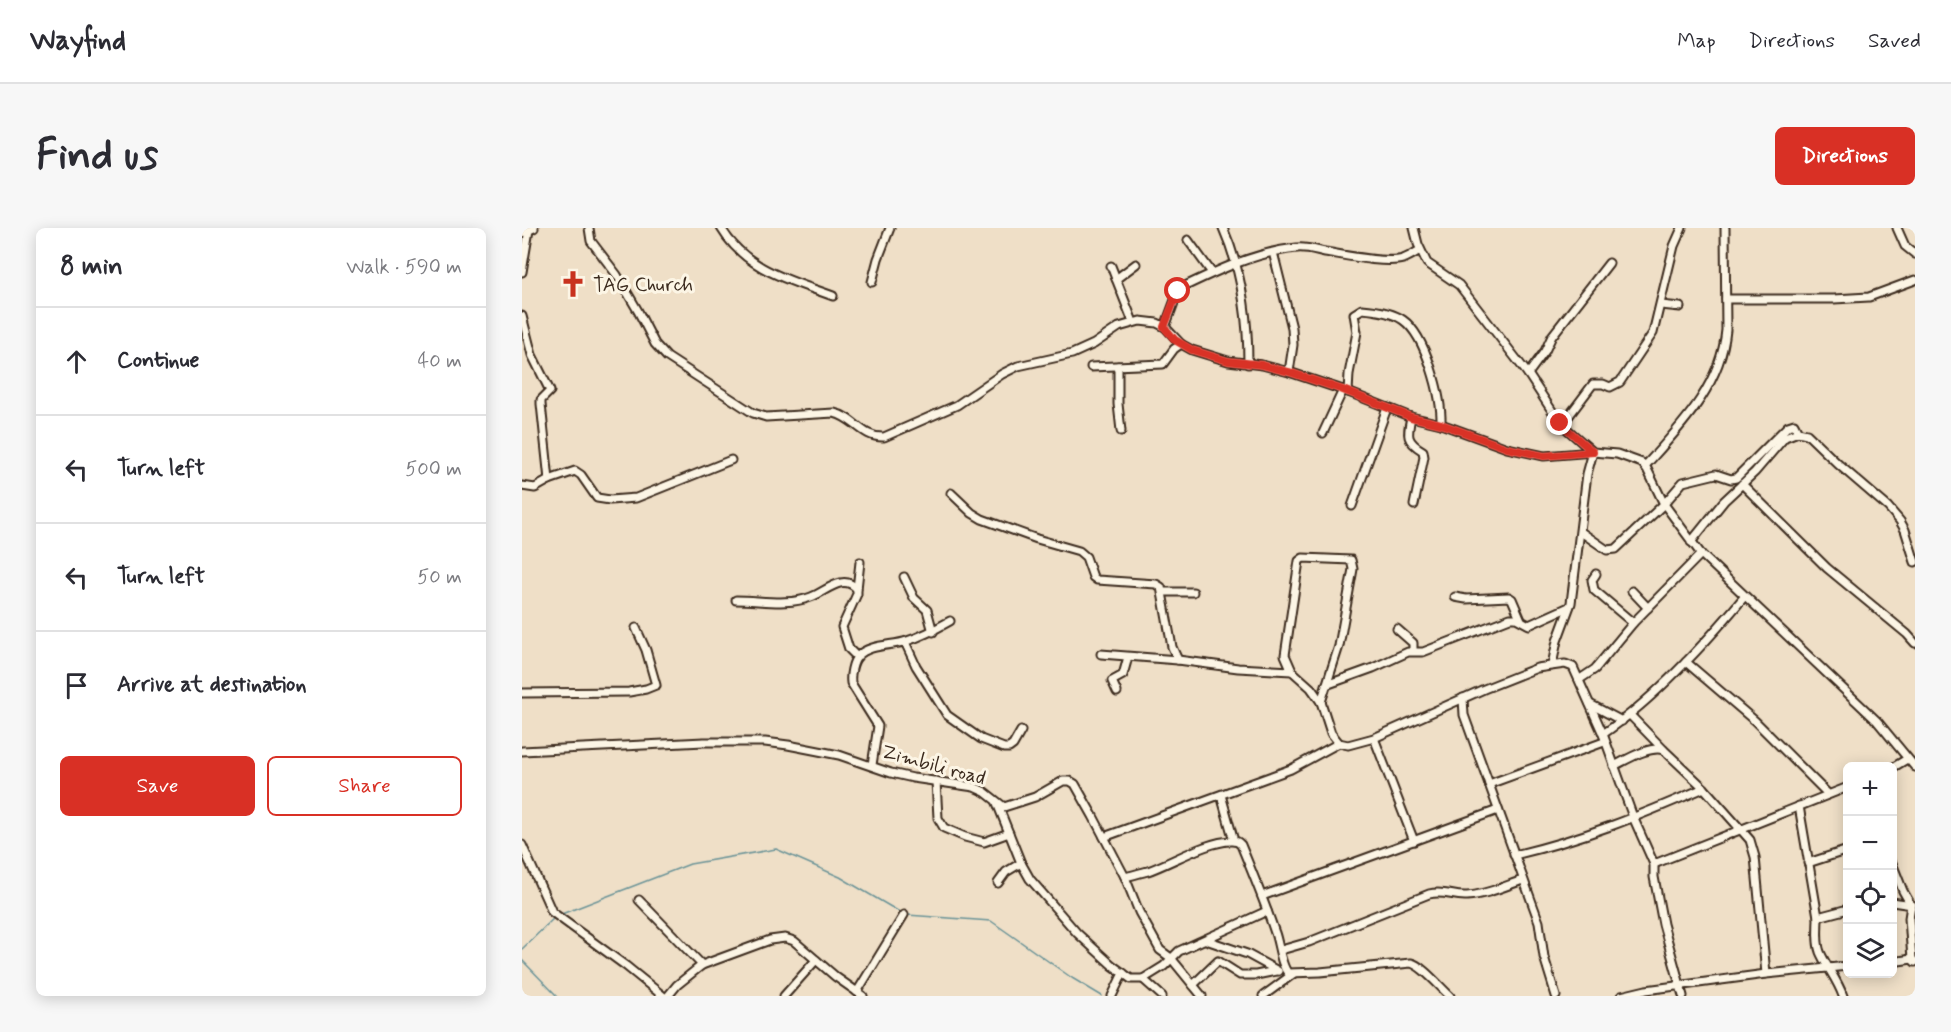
<!DOCTYPE html>
<html lang="en">
<head>
<meta charset="utf-8">
<style>
  :root { --surface:#fff; --page:#f7f7f7; --text:#2b2b33; --muted:#7c7c81; --line:#e1e1e2; --accent:#d93025 }
  body { margin:0; font-family:Mynerve,sans-serif; background:var(--page); color:var(--text) }
  .controls { position:absolute; right:18px; bottom:18px; display:grid; overflow:hidden; border-radius:9px; box-shadow:0 3px 15px #0003 }
  .controls button { width:54px; height:54px; display:grid; place-items:center; padding:0; border:0; border-bottom:2px solid var(--line); background:var(--surface); color:var(--text); font:30px sans-serif }
  .stop { position:absolute; width:18px; height:18px; margin:-14px; border:4px solid #d93025; border-radius:50%; background:#fff }
  .stop.end { background:#d93025; border-color:#fff; box-shadow:0 2px 6px #0008 }
  .list { margin:0; padding:0; list-style:none }
  h2 { display:flex; justify-content:space-between; align-items:center; height:78px; margin:0; padding:0 24px; font-size:26px }
  h2 small { font-size:20px; font-weight:400; color:var(--muted) }
  .list li { display:grid; grid-template-columns:39px 1fr auto; gap:18px; align-items:center; box-sizing:border-box; height:108px; padding:0 24px; border-top:2px solid var(--line) }
  .list b { display:block; font-size:22px; white-space:nowrap }
  .list em { font-size:20px; font-style:normal; color:var(--muted) }
  .actions { display:flex; gap:12px; padding:18px 24px }
  .actions a { flex:1; padding:14px 0; border:2px solid var(--accent); border-radius:9px; text-align:center; font-size:21px; color:var(--accent) }
  .actions .main { background:var(--accent); color:#fff }
  .icon { flex:none; width:33px; height:33px; fill:none; stroke:currentColor; stroke-width:2; stroke-linecap:round; stroke-linejoin:round }
  .map { position:relative; flex:none; width:1393px; height:768px; overflow:hidden; border-radius:9px }
  header { display:flex; align-items:center; gap:36px; box-sizing:border-box; height:84px; padding:0 30px; background:var(--surface); border-bottom:2px solid var(--line) }
  header strong { font-size:28px }
  nav { display:flex; gap:33px; margin-inline-start:auto; font-size:21px }
  .intro { display:flex; align-items:center; justify-content:space-between; box-sizing:border-box; height:144px; padding:0 36px }
  h1 { margin:0; font-size:42px }
  .button { padding:15px 27px; border-radius:9px; background:var(--accent); color:#fff; font-size:21px; font-weight:700 }
  main { display:flex; gap:36px; padding:0 36px }
  aside { flex:1; background:var(--surface); border-radius:9px; box-shadow:0 3px 15px #0003 }
  .map>svg:first-child { display:block }
</style>
</head>
<body>
<header>
<strong>Wayfind</strong>
<nav><a>Map</a><a>Directions</a><a>Saved</a></nav>
</header>
<div class="intro"><h1>Find us</h1><a class="button">Directions</a></div>
<main>
<aside>
<h2>8 min<small>Walk · 590 m</small></h2>
<ul class="list">
<li><svg class="icon" aria-label="ahead" viewBox="0 0 24 24"><path d="M12 20V5M6 11l6-6 6 6"/></svg><div><b>Continue</b></div><em>40 m</em></li>
<li><svg class="icon" aria-label="left" viewBox="0 0 24 24"><path d="M17 20v-9H6M10 6l-5 5 5 5"/></svg><div><b>Turn left</b></div><em>500 m</em></li>
<li><svg class="icon" aria-label="left" viewBox="0 0 24 24"><path d="M17 20v-9H6M10 6l-5 5 5 5"/></svg><div><b>Turn left</b></div><em>50 m</em></li>
<li><svg class="icon" aria-label="arrive" viewBox="0 0 24 24"><path d="M6 21V4h12l-3 4 3 4H6"/></svg><div><b>Arrive at destination</b></div></li>
</ul>
<div class="actions"><a class="main">Save</a><a>Share</a></div>
</aside>
<div class="map">
<svg width="1393" height="768" viewBox="0 0 1393 768">
  <rect width="100%" height="100%" fill="#efdfc7"/>
  <filter id="ink" filterUnits="userSpaceOnUse"><feTurbulence type="fractalNoise" baseFrequency=".0167" numOctaves="2"/><feDisplacementMap in="SourceGraphic" scale="12" xChannelSelector="R" yChannelSelector="G"/><feConvolveMatrix kernelMatrix="1 2 1 2 8 2 1 2 1" color-interpolation-filters="sRGB"/></filter>
  <g filter="url(#ink)">
    <g fill="none" stroke-linecap="round" stroke-linejoin="round">
      <g stroke="#6c9498" stroke-width="1.5">
        <path d="M37,687L168,636L254,621L318,649L381,686"/>
        <path d="M385,687L469,693L550,750L580,768"/>
        <path d="M0,721L33,689"/>
        <path d="M0,732L35,768"/>
      </g>
      <defs>
        <g id="minor">
          <path d="M67,0L69,13L95,47L116,83L133,116L145,129L231,185L244,189L312,185C332,189 340,210 362,209L435,177L480,146L496,138L550,126L572,116L597,99L618,93L635,95L643,99L659,116L670,122L706,133L740,137L767,144L821,162L889,189L919,196L985,220L1022,228L1071,224L1065,246L1049,375L1035,413L1030,437"/>
          <path d="M199,0C224,42 268,52 311,68"/>
          <path d="M701,0C720,43 726,90 726,136"/>
          <path d="M892,0L896,16L905,35L937,57L1006,146L1038,195L1071,224L1095,226L1120,235L1125,241L1142,276L1179,326L1355,493L1393,539"/>
          <path d="M1375,0L1383,18L1393,26"/>
          <path d="M0,5L12,0"/>
          <path d="M666,12L690,45"/>
          <path d="M752,28L770,100L771,117L767,144"/>
          <path d="M589,38L611,94"/>
          <path d="M0,44L7,2"/>
          <path d="M594,51L614,36"/>
          <path d="M350,54L356,31L368,0"/>
          <path d="M1204,71H1312L1347,69L1393,52"/>
          <path d="M1139,77L1158,79"/>
          <path d="M0,88L10,127L28,163L19,172V176L27,252"/>
          <path d="M643,99L657,61C694,43 734,24 775,20C785,19 793,22 803,24C822,27 864,36 881,31C887,29 893,25 898,22"/>
          <path d="M596,138V176L599,203"/>
          <path d="M569,139L641,136L652,121L659,116"/>
          <path d="M1006,146L1023,123L1030,108L1087,35"/>
          <path d="M826,164L827,146L835,104L832,86L840,81C853,82 870,84 881,92C904,108 920,169 919,196"/>
          <path d="M889,189C885,208 884,213 901,223L902,229L892,277"/>
          <path d="M1040,197L1071,156H1081L1088,159L1098,154L1131,105L1152,18L1160,0"/>
          <path d="M801,205L821,162"/>
          <path d="M1123,238C1158,199 1199,158 1204,102L1203,0"/>
          <path d="M1220,256L1305,340L1385,406L1393,415"/>
          <path d="M0,258L13,260L27,252L53,243L59,247L75,270L88,272L114,270L209,232"/>
          <path d="M429,265L450,285L460,291L515,311L557,323L564,329L571,349L575,352L634,356L639,359L650,419L656,432"/>
          <path d="M830,278L865,180"/>
          <path d="M1059,304L1085,322L1094,321L1142,276L1161,254L1194,246L1209,251L1214,250L1266,198L1272,196L1276,204"/>
          <path d="M1169,314L1202,273L1233,244L1263,209L1276,204L1285,206L1316,236L1366,279L1378,293L1383,302L1393,334"/>
          <path d="M1074,346L1070,352L1072,362L1111,395"/>
          <path d="M382,349L392,370L405,382L411,404"/>
          <path d="M335,361L338,334"/>
          <path d="M1110,363L1126,380"/>
          <path d="M641,364H671"/>
          <path d="M933,369L944,371L987,369L990,371L999,392"/>
          <path d="M214,372C239,372 266,378 289,369C305,363 321,345 335,361V366L320,399L327,421L335,429"/>
          <path d="M875,401L891,415V422"/>
          <path d="M383,414L394,438L425,487L459,511L482,520H487L491,517L499,503"/>
          <path d="M579,426L656,432L716,440L770,443L789,460L799,474L809,505L817,515L826,517L852,510L962,461L1015,440L1043,436L1051,439L1081,506L1111,589L1132,636V649L1141,696L1161,768"/>
          <path d="M1164,434L1233,493L1306,566"/>
          <path d="M770,443L763,427L777,333L781,330L829,332L831,341L817,418L799,474"/>
          <path d="M1058,451L1073,441L1111,395L1179,326"/>
          <path d="M804,457L851,440L886,424H901L988,390H994L1007,397L1047,379"/>
          <path d="M595,464L590,453L601,447L606,429"/>
          <path d="M0,465L107,464L124,461L134,457L124,422L114,400"/>
          <path d="M941,470L942,487L1017,694L1022,729L1034,768"/>
          <path d="M1068,476L1100,493"/>
          <path d="M1108,487L1141,521"/>
          <path d="M1081,506C1133,471 1182,417 1222,369"/>
          <path d="M852,510L892,613"/>
          <path d="M0,523L182,514H243L266,517L317,527L369,545L391,550L452,559L463,564L482,579L513,569L541,553H548L553,556L571,588L603,649C611,647 618,645 626,643C649,635 687,612 711,613C715,613 716,614 719,617C731,646 743,675 753,705C757,716 759,738 766,745L798,744L889,735C900,737 918,759 928,768"/>
          <path d="M350,537L356,498L329,455C328,448 330,434 336,428C347,416 371,418 385,413C401,408 414,401 428,393"/>
          <path d="M1092,538C1106,531 1128,517 1142,522L1182,560L1228,612L1233,629L1244,746"/>
          <path d="M1370,540L1385,531"/>
          <path d="M414,553L416,590L422,600L443,609L462,614L487,605"/>
          <path d="M967,556L1082,514"/>
          <path d="M699,567L712,613"/>
          <path d="M475,575L499,635L508,651L555,705L590,737L609,751H621L642,738L657,723L745,683"/>
          <path d="M1277,578L1296,689C1296,700 1294,714 1298,724C1305,740 1315,751 1321,768"/>
          <path d="M582,609L769,541L817,515"/>
          <path d="M0,617L30,684L104,738L141,768"/>
          <path d="M992,627C1058,612 1120,587 1182,560"/>
          <path d="M1286,635L1326,622"/>
          <path d="M1370,635L1381,663L1389,677L1387,690L1390,731L1393,734"/>
          <path d="M1132,636L1326,559"/>
          <path d="M603,649L617,684L638,722L649,730L680,768"/>
          <path d="M476,655L484,644L499,635"/>
          <path d="M740,668L976,582"/>
          <path d="M117,672L180,737"/>
          <path d="M1370,674L1390,677"/>
          <path d="M1296,689L1326,681"/>
          <path d="M684,712L725,726L756,743"/>
          <path d="M759,722L787,714L907,666C922,662 931,669 945,668C964,667 983,658 1001,652"/>
          <path d="M1370,734L1390,731"/>
          <path d="M621,751L640,768"/>
          <path d="M671,757L696,733L718,747H734L754,743"/>
          <path d="M335,764L382,687"/>
          <path d="M146,768L155,757L180,737L248,712L263,710L272,713L314,749L341,768"/>
          <path d="M262,768L294,732"/>
          <path d="M590,768L601,745"/>
          <path d="M741,768L771,746"/>
          <path d="M1099,768L1124,762L1244,746L1326,738"/>
        </g>
      </defs>
      <use href="#minor" stroke="#3b2a1e" stroke-width="11"/>
      <use href="#minor" stroke="#fcf5e5" stroke-width="7"/>
    </g>
  </g>
  <g fill="none" stroke-linecap="round" stroke-linejoin="round" filter="url(#ink)">
    <path stroke="#d93025" stroke-width="8" d="M656,63L642,99L653,112L670,122L706,133L740,137L767,144L821,162L889,189L919,196L985,220L1022,228L1071,224L1038,195"/>
  </g>
  <defs>
    <symbol id="church-bare" viewBox="-9 -9 18 18"><path d="M-1.2-6h2.4v3.5h3.3v2.4h-3.3V6h-2.4V-.1h-3.3v-2.4h3.3Z" fill="#c8321e" stroke="#fcf5e5" stroke-width="2.5" paint-order="stroke"/></symbol>
  </defs>
  <g fill-rule="evenodd">
    <use href="#church-bare" x="32" y="37" width="38" height="38"/>
  </g>
  <g text-anchor="middle" stroke-width="6" stroke-linejoin="round" paint-order="stroke">
    <g font-size="20" fill="#3b2a1e" stroke="#fcf5e5" text-anchor="start">
      <text x="71" y="63">TAG Church</text>
    </g>
    <g font-size="20" fill="#3b2a1e" stroke="#fcf5e5">
      <text transform="translate(412 536) rotate(15)" y="7">Zimbili road</text>
    </g>
  </g>
</svg>
<div class="controls">
<button>+</button>
<button>−</button>
<button><svg class="icon" aria-label="locate" viewBox="0 0 24 24"><circle cx="12" cy="12" r="6"/><path d="M12 2v4M12 18v4M2 12h4M18 12h4"/></svg></button>
<button><svg class="icon" aria-label="layers" viewBox="0 0 24 24"><path d="M12 4l9 5-9 5-9-5zM3 14l9 5 9-5"/></svg></button>
</div>
<div class="stop" style="left:656px;top:63px"></div>
<div class="stop end" style="left:1038px;top:195px"></div>
</div>
</main>
</body>
</html>
